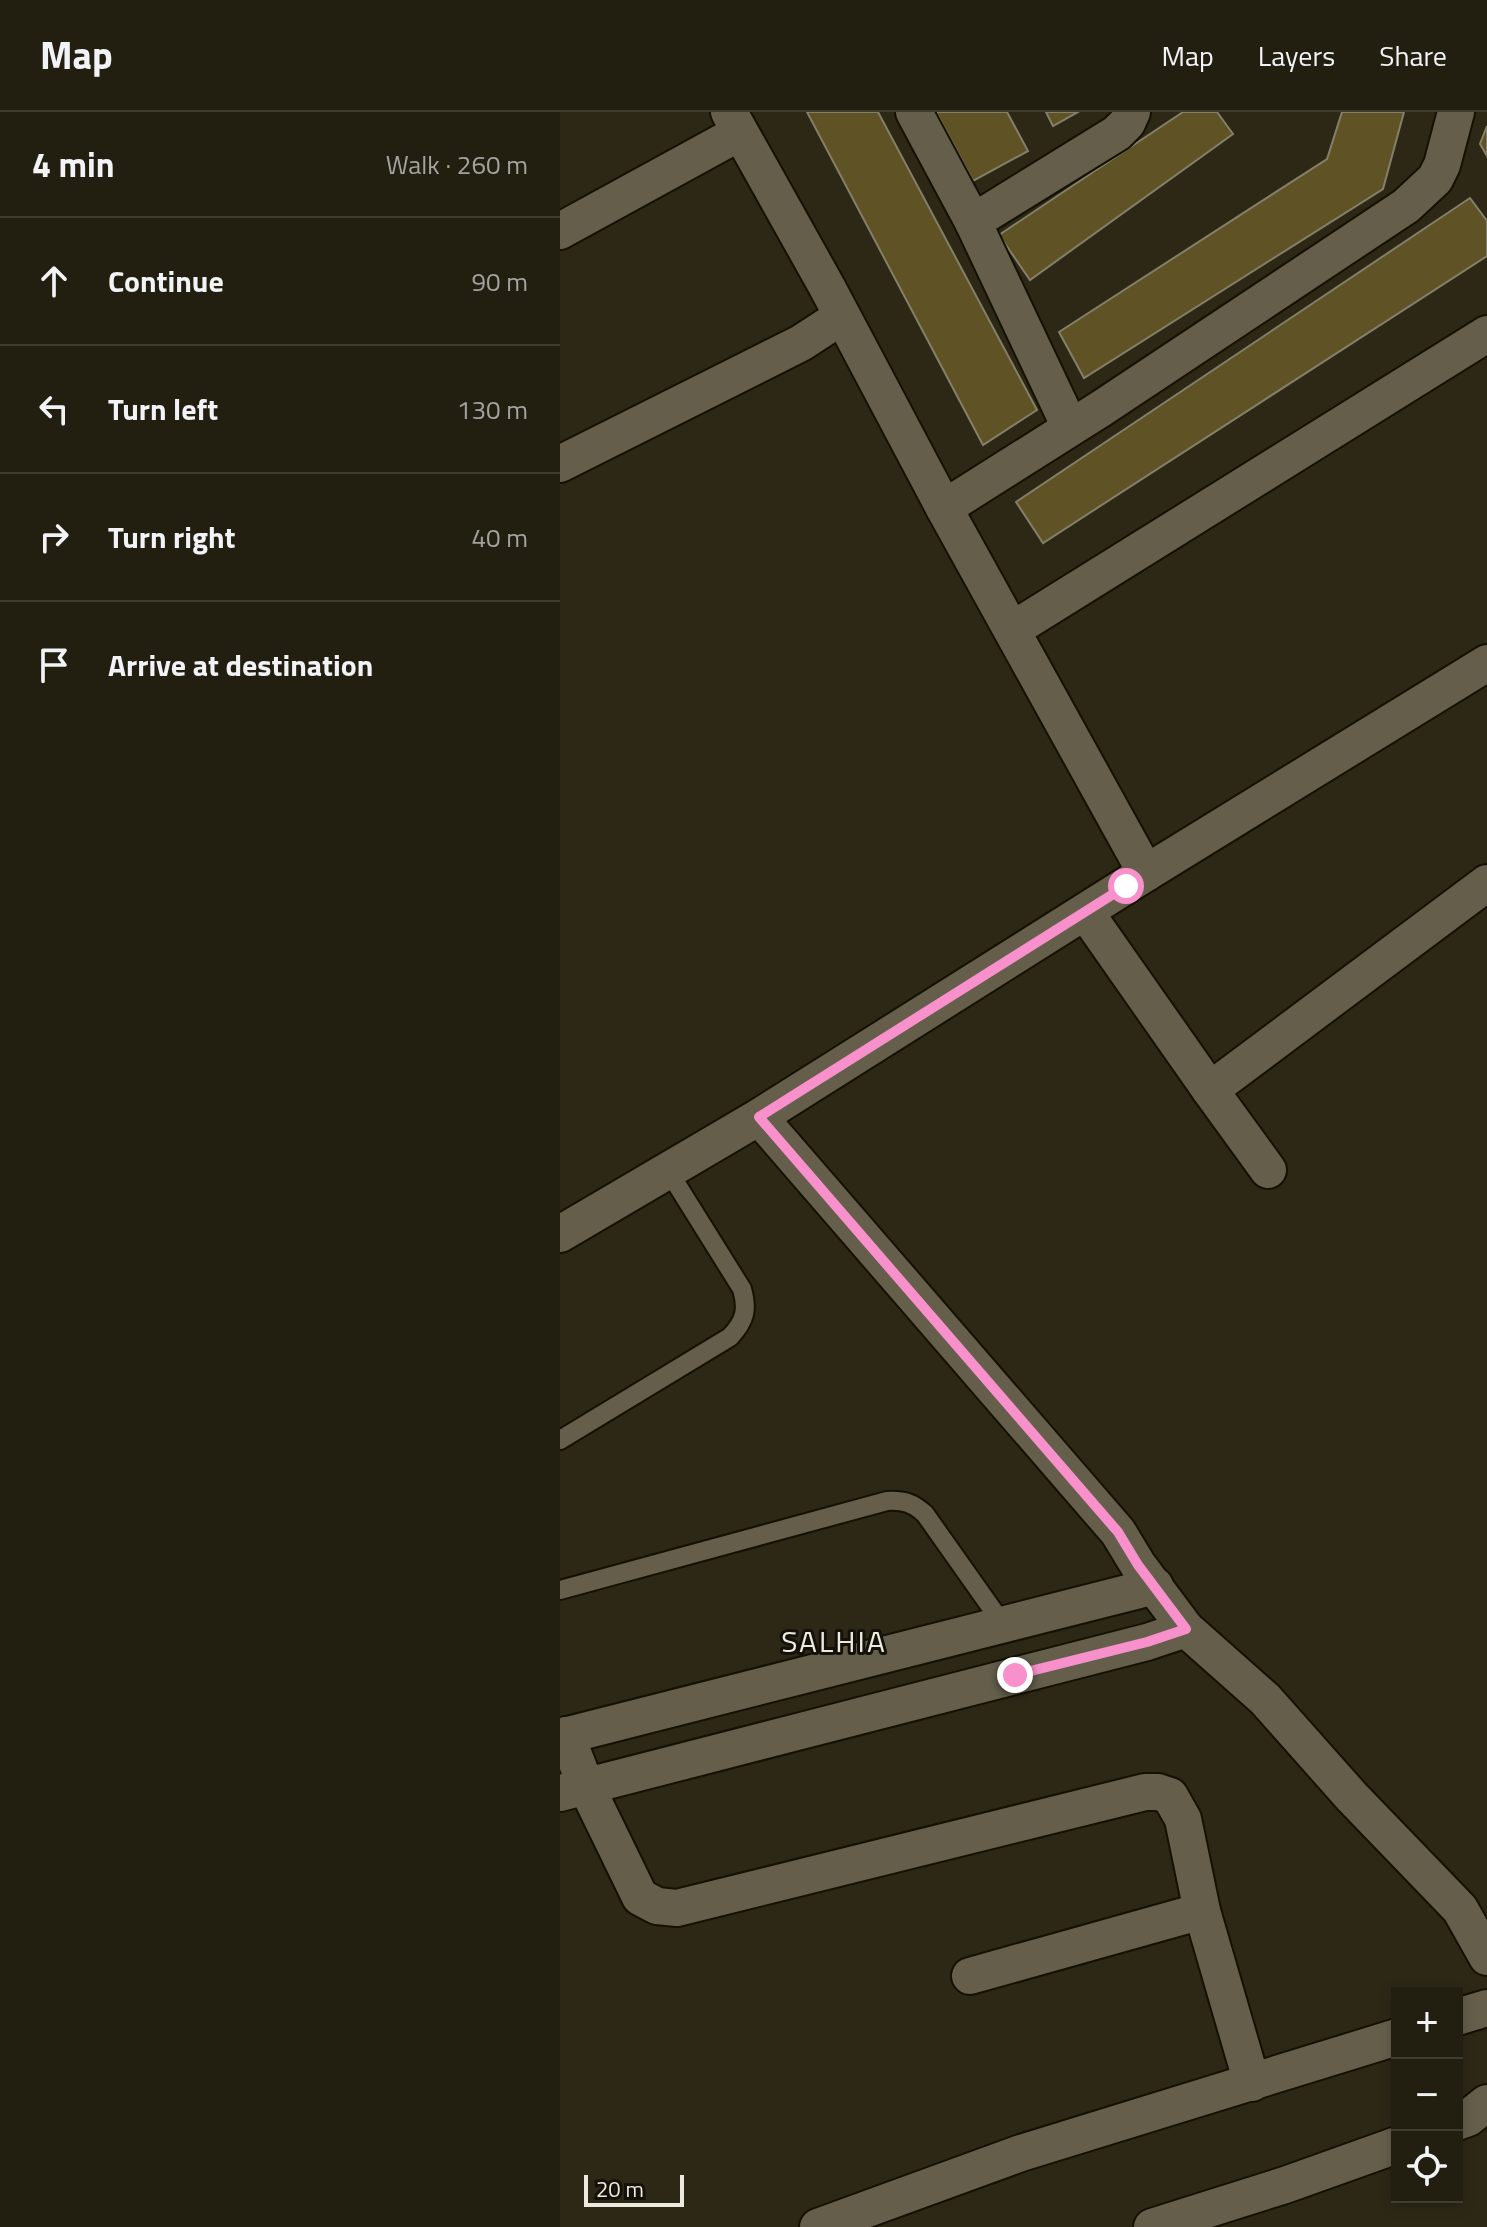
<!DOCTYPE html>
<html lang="en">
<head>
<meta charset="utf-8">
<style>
  :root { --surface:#221e10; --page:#2a2719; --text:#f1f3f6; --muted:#a2a29f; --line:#3f3c30 }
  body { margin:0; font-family:"Titillium Web",sans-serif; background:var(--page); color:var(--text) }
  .controls { position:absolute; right:24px; bottom:24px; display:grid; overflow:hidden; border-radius:0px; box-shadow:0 4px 12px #0003 }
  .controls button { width:72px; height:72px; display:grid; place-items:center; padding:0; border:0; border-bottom:2px solid var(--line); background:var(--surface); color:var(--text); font:40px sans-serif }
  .scale { position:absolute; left:24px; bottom:20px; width:100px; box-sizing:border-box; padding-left:8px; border:4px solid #edeadf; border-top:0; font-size:22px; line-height:28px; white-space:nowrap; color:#edeadf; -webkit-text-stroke:6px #131109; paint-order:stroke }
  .stop { position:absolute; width:24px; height:24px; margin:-18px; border:6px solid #f890cc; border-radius:50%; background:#fff }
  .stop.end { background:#f890cc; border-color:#fff; box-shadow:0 2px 8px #0008 }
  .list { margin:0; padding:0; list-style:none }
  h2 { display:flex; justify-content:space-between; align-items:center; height:104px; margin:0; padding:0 32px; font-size:34px }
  h2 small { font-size:26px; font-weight:400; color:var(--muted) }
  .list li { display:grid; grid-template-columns:52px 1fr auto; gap:24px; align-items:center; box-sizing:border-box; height:128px; padding:0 32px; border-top:2px solid var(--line) }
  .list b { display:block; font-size:30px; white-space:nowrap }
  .list em { font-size:26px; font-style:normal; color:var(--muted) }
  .icon { flex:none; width:44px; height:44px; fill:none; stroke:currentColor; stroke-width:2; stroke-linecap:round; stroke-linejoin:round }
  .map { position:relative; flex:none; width:927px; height:2115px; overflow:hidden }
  header { display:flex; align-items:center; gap:48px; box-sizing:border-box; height:112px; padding:0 40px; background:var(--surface); border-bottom:2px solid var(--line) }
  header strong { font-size:38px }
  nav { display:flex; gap:44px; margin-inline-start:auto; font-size:28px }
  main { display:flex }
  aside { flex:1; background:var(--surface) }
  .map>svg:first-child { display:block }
</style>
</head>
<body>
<header>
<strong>Map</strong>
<nav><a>Map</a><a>Layers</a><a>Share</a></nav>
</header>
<main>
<aside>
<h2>4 min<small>Walk · 260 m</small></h2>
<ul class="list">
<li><svg class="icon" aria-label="ahead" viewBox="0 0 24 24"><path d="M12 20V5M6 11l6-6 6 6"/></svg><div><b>Continue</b></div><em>90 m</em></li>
<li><svg class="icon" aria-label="left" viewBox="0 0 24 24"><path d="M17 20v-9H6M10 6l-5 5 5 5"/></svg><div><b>Turn left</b></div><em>130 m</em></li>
<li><svg class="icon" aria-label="right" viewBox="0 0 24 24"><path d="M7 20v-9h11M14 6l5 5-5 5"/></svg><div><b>Turn right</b></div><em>40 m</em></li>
<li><svg class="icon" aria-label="arrive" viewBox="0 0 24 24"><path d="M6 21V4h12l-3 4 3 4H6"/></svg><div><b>Arrive at destination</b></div></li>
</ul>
</aside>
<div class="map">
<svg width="927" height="2115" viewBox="0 0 927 2115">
  <rect width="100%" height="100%" fill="#2d2816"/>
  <g fill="#5f5224" stroke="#847f6a" stroke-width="2">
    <path d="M247,0H318L477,298L423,333Z"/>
    <path d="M376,0H447L468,39L413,69Z"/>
    <path d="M486,0H518L493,14Z"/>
    <path d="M623,0H657L673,22L470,168L439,123Z"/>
    <path d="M782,0H844L823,77L524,266L499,220L767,47Z"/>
    <path d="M927,14V44L920,32Z"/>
    <path d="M910,86L927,109V144L483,431L456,390Z"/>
  </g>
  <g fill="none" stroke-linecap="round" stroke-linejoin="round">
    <defs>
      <g id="lane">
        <path d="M0,1328L170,1225C185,1209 188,1198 182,1177L109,1060"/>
        <path d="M0,1478L327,1389C344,1388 353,1391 365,1402L442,1511"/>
      </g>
      <g id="street">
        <path d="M169,0L267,175L384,396L586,761"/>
        <path d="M354,0L413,110L510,315"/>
        <path d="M413,110L557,21L567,11L572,0"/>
        <path d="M0,119L179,21"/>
        <path d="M0,352L241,231L281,205"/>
        <path d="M384,396L542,296L846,94L875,67L882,53L896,0"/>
        <path d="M452,518L927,222"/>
        <path d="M526,801L650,978L927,771"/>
        <path d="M650,978L708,1058"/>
        <path d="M199,1005L558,1420L578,1453L626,1517L705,1587L792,1685L900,1797L927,1845"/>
        <path d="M0,1122L199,1005L586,761L927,551"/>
        <path d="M6,1623L26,1674L80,1785L97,1794L117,1796L585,1680H598L610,1684L623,1707L642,1799L692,1971"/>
        <path d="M0,1625L595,1474"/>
        <path d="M0,1681L587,1530L626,1517"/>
        <path d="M410,1864L642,1799"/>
        <path d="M897,1905L927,1896"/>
        <path d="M897,2010L908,2006L927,1991"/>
        <path d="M258,2115L461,2041L837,1925"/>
        <path d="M592,2115L725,2073L837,2033"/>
      </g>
    </defs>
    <use href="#lane" stroke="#151102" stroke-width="22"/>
    <use href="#street" stroke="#151102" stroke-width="40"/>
    <use href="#lane" stroke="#645e4b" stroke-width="18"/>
    <use href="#street" stroke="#645e4b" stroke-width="36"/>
  </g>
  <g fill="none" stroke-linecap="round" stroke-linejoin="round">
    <path stroke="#f890cc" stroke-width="10" d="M455,1563L587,1530L626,1517L578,1453L558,1420L199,1005L566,774"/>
  </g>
  <g text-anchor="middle" stroke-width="6" stroke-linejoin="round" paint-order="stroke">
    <g font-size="30" letter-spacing="2" fill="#edeadf" stroke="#131109">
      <text x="274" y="1540">SALHIA</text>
    </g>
  </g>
</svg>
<div class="controls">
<button>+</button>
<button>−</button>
<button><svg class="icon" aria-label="locate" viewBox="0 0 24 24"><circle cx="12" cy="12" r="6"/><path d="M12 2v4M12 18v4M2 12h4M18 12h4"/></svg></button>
</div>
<div class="scale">20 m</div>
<div class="stop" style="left:566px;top:774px"></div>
<div class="stop end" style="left:455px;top:1563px"></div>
</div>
</main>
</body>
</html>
